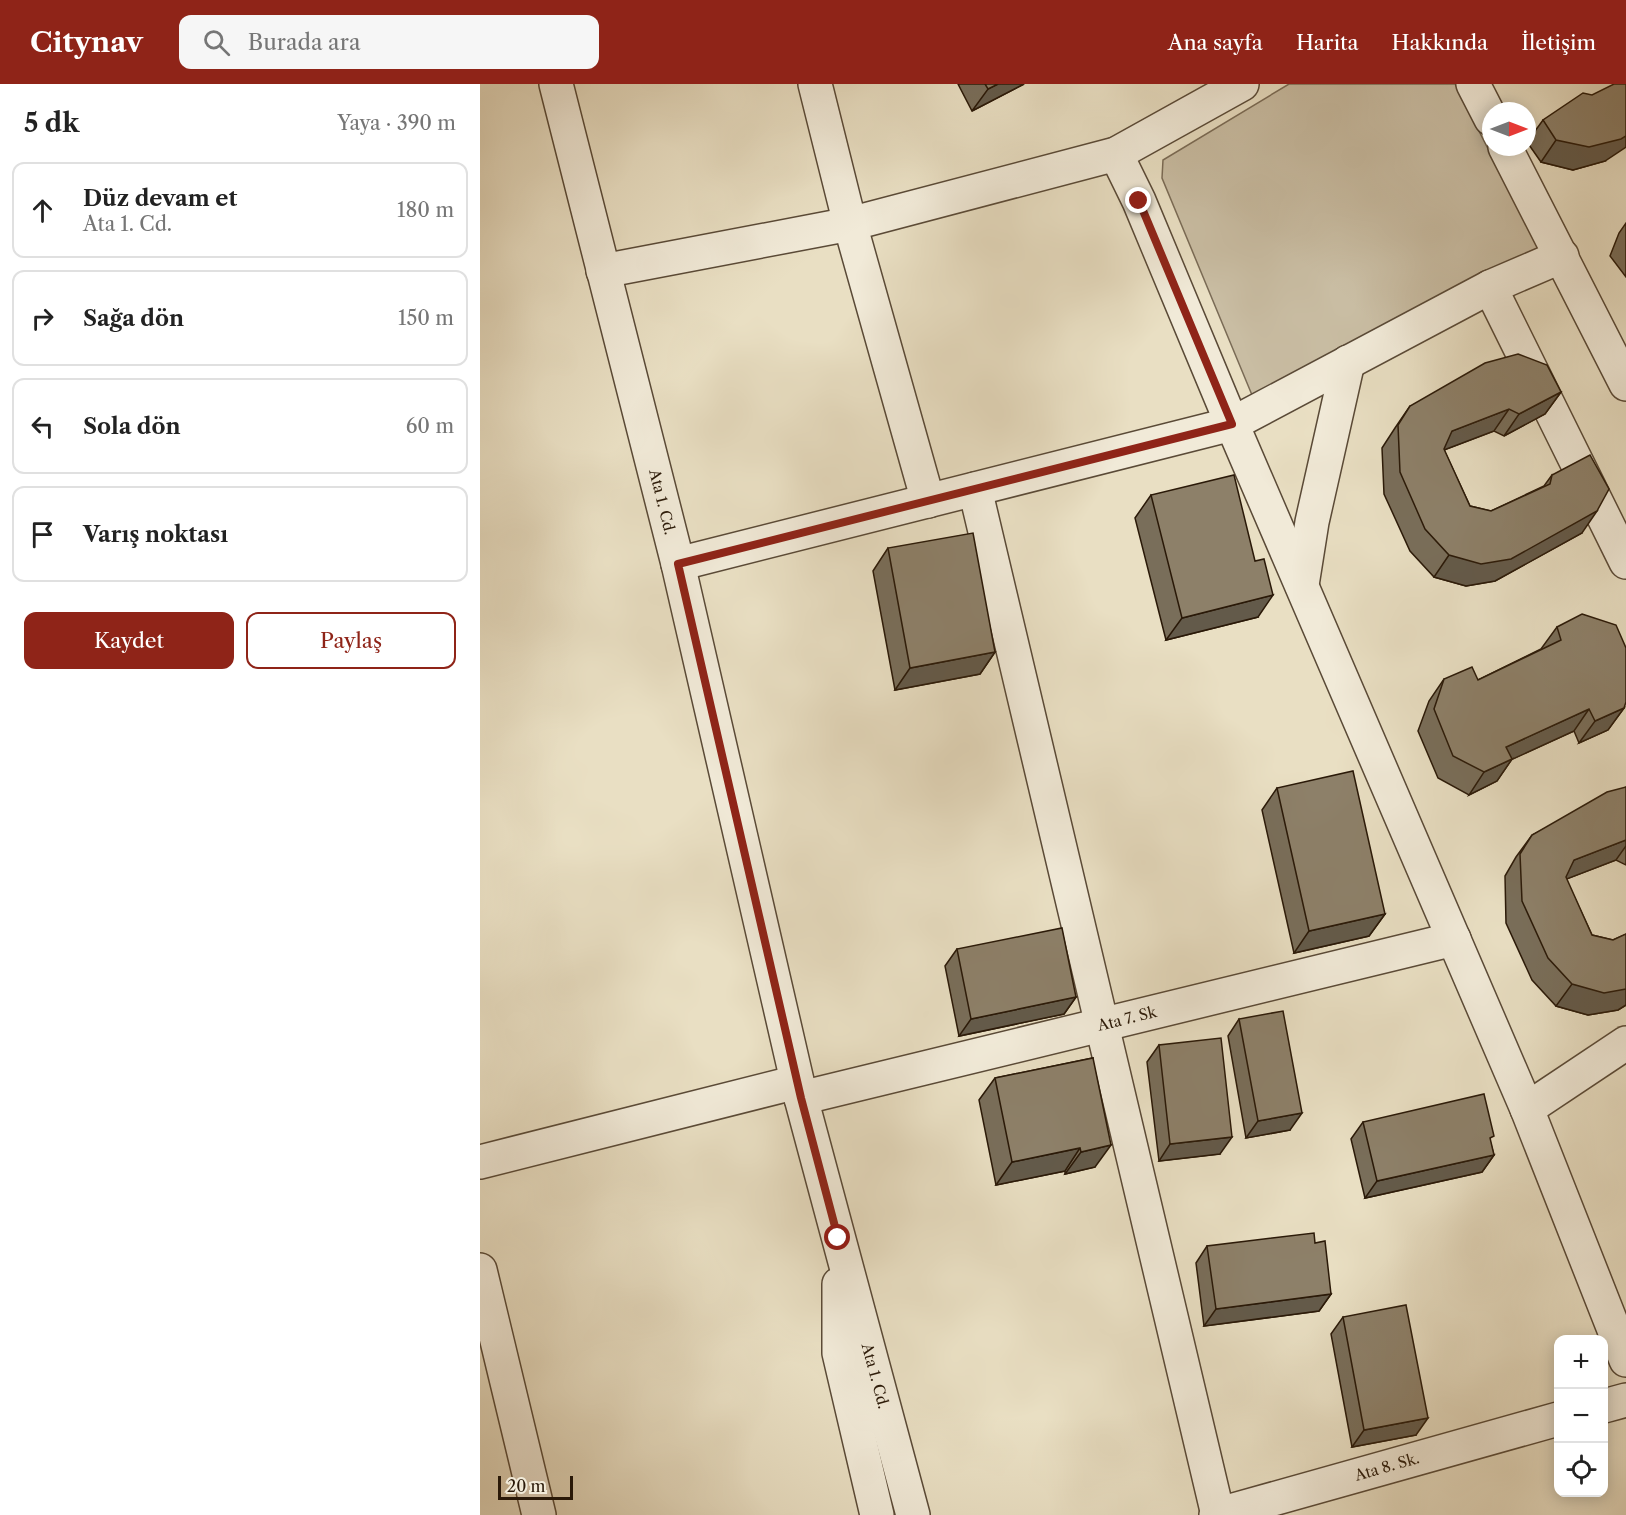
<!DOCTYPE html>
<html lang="tr">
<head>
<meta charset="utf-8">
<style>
  :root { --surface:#fff; --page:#f6f6f6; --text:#222; --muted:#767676; --line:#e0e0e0; --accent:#8f2418 }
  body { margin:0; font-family:"Libre Caslon Text",serif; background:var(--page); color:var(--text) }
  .controls { position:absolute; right:18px; bottom:18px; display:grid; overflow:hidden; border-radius:12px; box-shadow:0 3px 15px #0003 }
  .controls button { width:54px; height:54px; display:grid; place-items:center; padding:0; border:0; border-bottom:2px solid var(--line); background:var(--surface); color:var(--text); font:30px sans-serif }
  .compass { position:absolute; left:1002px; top:18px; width:54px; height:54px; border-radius:50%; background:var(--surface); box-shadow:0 3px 15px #0003; rotate:90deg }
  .scale { position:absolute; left:18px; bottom:15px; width:75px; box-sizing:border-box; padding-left:6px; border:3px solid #2a1908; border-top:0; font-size:16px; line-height:21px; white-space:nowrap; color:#2a1908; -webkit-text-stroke:4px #f1ead8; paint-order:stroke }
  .stop { position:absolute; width:18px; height:18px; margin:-14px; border:4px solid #8f2418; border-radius:50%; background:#fff }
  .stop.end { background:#8f2418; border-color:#fff; box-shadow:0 2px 6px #0008 }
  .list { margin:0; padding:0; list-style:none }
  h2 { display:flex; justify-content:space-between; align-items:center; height:78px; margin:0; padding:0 24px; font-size:26px }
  h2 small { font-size:20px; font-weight:400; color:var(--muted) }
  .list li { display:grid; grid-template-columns:39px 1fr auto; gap:18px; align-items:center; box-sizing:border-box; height:96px; margin:0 12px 12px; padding:0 12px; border:2px solid var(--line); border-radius:12px }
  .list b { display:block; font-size:22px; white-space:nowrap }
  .list p { margin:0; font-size:20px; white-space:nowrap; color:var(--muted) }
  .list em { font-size:20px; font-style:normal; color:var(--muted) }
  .actions { display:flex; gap:12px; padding:18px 24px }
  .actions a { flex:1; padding:14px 0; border:2px solid var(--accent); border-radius:12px; text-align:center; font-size:21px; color:var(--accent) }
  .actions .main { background:var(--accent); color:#fff }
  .icon { flex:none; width:33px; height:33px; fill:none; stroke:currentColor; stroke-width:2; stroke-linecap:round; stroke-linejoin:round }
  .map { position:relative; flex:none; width:1146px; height:1431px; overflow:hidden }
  header { display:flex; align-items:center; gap:36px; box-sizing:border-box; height:84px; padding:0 30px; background:var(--accent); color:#fff }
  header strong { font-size:28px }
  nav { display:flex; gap:33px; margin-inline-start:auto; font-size:21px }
  .search { width:420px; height:54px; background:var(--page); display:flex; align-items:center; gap:15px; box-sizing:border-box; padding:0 21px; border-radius:12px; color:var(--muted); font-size:22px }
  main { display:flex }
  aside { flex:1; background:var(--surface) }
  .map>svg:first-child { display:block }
</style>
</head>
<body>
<header>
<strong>Citynav</strong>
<div class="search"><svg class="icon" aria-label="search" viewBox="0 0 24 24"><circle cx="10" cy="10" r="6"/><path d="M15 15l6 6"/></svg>Burada ara</div>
<nav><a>Ana sayfa</a><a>Harita</a><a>Hakkında</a><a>İletişim</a></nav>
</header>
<main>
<aside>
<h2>5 dk<small>Yaya · 390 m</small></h2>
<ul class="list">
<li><svg class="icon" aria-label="ahead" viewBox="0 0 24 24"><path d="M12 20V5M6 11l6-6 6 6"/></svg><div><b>Düz devam et</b><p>Ata 1. Cd.</p></div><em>180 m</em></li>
<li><svg class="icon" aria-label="right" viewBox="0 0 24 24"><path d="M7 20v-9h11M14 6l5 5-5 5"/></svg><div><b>Sağa dön</b></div><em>150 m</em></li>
<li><svg class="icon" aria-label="left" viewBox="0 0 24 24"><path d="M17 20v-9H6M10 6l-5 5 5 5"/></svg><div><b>Sola dön</b></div><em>60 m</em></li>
<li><svg class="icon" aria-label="arrive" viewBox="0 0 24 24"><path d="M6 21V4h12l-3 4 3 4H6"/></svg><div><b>Varış noktası</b></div></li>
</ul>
<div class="actions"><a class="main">Kaydet</a><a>Paylaş</a></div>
</aside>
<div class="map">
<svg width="1146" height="1431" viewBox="0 0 1146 1431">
  <rect width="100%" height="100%" fill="#e9dfc3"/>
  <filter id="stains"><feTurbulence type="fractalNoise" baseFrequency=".00333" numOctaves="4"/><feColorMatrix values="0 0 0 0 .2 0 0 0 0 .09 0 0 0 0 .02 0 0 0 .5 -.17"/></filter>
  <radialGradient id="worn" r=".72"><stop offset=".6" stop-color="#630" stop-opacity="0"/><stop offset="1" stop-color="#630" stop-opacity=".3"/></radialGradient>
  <path fill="#c9bda3" stroke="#7a6b56" stroke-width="1.5" d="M809,0H975L1059,165L772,311L682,94L683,76Z"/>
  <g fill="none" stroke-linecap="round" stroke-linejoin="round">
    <defs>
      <g id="minor">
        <path d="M76,0L198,480L321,1014L433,1431"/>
        <path d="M335,0L370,140L448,417"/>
        <path d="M993,0L1011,35"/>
        <path d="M1025,63L1146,300"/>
        <path d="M636,70L659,117L752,340L1047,1025L1146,1276"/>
        <path d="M123,187L370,140L636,70L762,0"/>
        <path d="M1010,203L1146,478"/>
        <path d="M495,405L738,1431"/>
        <path d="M198,480L752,340L1010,203L1082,172"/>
        <path d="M822,501L832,438L868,278"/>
        <path d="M321,1014L974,855"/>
        <path d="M1047,1025L1146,959"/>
        <path d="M0,1078L317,998"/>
        <path d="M0,1186L59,1431"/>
        <path d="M359,1200V1269L397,1431"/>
        <path d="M1124,1322L1146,1316"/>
        <path d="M736,1431L1078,1335"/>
      </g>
    </defs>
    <use href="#minor" stroke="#5a4a37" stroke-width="36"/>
    <use href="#minor" stroke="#f1ead8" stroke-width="33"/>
  </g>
  <g fill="#796e5a" stroke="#2a1908" stroke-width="1.5">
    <path d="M478,0H544L492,27Z"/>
    <path d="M1063,36L1125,77L1093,86L1061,78L1047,58Z"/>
    <path d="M1146,139V193L1130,172L1139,149Z"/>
    <path d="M1081,308L1065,330L1024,352L1014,347L964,366L990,422L1011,427L1064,402L1072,391L1102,449L1015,497L986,502L954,493L930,467L904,410L902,364L915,344L930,322Z"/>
    <path d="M671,411L778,533L686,556L655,434Z"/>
    <path d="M408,464L515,568L500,590L415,606L393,487Z"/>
    <path d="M1077,543L1144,624L1128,646L1099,659L1094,647L1032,675L1017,697L989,711L958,694L938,647L949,617L964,595L998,596L1061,565Z"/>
    <path d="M1146,703V781L1136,776L1086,795L1112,851L1133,856L1146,850V921L1138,926L1108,931L1076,922L1052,896L1026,839L1025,792L1036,773L1052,751Z"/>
    <path d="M797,704L905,830L889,852L814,869L782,726Z"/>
    <path d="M477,865L596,913L584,930L479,952L465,882Z"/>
    <path d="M759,935L810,1046L766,1054L748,952Z"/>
    <path d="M679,961L740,1070L679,1077L667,978Z"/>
    <path d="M613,974L615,1083L585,1090V1087L516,1101L499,1016L515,994Z"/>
    <path d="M883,1038L1010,1057L1014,1071L1002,1088L885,1114L871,1055Z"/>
    <path d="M835,1159L851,1210L839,1227L724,1242L716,1179L727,1162Z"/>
    <path d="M863,1233L936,1351L872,1363L851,1250Z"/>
  </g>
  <g fill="#635a4a" stroke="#2a1908" stroke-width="1.5">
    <path d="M518,0H544L492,27L508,5Z"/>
    <path d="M1146,52V63L1125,77L1093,86L1061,78L1076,56Z"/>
    <path d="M1081,308L1065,330L1024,352L1039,330Z"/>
    <path d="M1029,325L1014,347L956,369L972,347Z"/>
    <path d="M1117,427L1102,449L1015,497L986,502L954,493L969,471Z"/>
    <path d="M793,511L778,533L686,556L702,534Z"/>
    <path d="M515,568L500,590L415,606L430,584Z"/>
    <path d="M1144,624L1128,646L1099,659L1115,637Z"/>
    <path d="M1109,625L1094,647L1011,685L1026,663Z"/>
    <path d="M1032,675L1017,697L989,711L1004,688Z"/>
    <path d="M1146,756V762L1136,776L1079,798L1094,776Z"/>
    <path d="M905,830L889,852L814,869L829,847Z"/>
    <path d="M1092,900L1146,905V921L1138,926L1108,931L1076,922Z"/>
    <path d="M596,913L584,930L479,952L491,935Z"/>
    <path d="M822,1029L810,1046L766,1054L778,1037Z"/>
    <path d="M752,1053L740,1070L679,1077L690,1060Z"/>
    <path d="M631,1061L615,1083L585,1090L601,1068Z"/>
    <path d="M600,1064L585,1087L516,1101L532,1078Z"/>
    <path d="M1014,1071L1002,1088L885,1114L897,1097Z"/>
    <path d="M851,1210L839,1227L724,1242L736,1225Z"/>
    <path d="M948,1334L936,1351L872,1363L884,1346Z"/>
  </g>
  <g fill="#8d8069" stroke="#2a1908" stroke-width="1.5">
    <path d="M505,0H518L508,5Z"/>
    <path d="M1134,0H1146V52L1141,55L1109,63L1076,56L1063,36L1103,9L1112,11Z"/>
    <path d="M1038,270L1067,281L1081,308L1039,330L1029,325L972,347L964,365L990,422L1011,427L1070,400L1072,391L1110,371L1129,405L1117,427L1031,475L1001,480L969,471L945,445L920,388L918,341L930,322L1005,279Z"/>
    <path d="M754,391L775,477L784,475L793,511L702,534L671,411Z"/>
    <path d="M493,449L515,568L430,584L408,464Z"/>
    <path d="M1102,530L1136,541L1146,564V618L1144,624L1115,637L1109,625L1026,663L1032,675L1004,688L973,672L954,625L964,595L992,583L998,596L1081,556L1077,543Z"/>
    <path d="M873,687L905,830L829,847L797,704Z"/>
    <path d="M1146,703V756L1094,776L1086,793L1112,851L1133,856L1146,850V905L1124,909L1092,900L1068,874L1042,817L1040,770L1052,751L1127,708Z"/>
    <path d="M582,844L596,913L491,935L477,865Z"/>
    <path d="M803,927L822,1029L778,1037L759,935Z"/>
    <path d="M741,954L752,1053L690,1060L679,961Z"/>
    <path d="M613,974L631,1061L601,1068L600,1064L532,1078L515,994Z"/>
    <path d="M1004,1010L1014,1052L1010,1054L1014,1071L897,1097L883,1038Z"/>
    <path d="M834,1149L835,1159L845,1157L851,1210L736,1225L727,1162Z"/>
    <path d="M926,1221L948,1334L884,1346L863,1233Z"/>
  </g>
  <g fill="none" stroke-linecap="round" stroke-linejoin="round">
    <path stroke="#8f2418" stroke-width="8" d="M358,1154L321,1014L198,480L752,340L659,117"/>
  </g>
  <g text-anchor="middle" stroke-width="4.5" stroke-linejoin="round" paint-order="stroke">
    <g font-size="15" fill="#2a1908" stroke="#f1ead8">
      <text transform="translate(182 418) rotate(76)" y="5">Ata 1. Cd.</text>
      <text transform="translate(647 935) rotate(-14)" y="5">Ata 7. Sk</text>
      <text transform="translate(395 1292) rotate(75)" y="5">Ata 1. Cd.</text>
      <text transform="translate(907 1383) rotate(-16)" y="5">Ata 8. Sk.</text>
    </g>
  </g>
  <rect width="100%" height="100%" filter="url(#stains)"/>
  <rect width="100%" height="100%" fill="url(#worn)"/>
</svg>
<div class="controls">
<button>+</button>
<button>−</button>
<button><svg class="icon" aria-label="locate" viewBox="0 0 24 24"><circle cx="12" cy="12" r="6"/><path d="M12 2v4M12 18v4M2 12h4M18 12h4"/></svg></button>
</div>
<svg class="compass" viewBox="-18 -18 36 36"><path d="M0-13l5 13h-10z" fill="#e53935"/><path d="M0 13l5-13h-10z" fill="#767676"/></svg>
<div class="scale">20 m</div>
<div class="stop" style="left:358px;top:1154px"></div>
<div class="stop end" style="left:659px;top:117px"></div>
</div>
</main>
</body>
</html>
